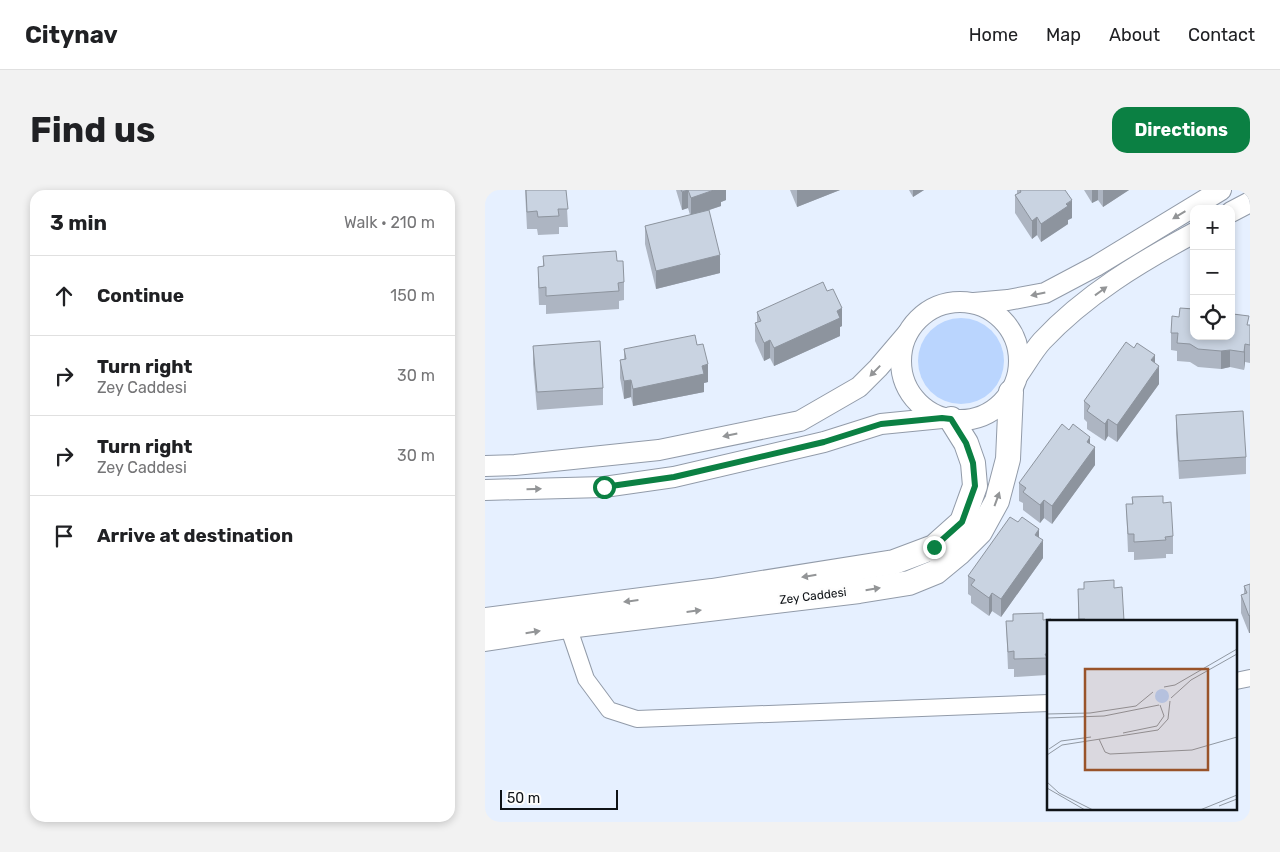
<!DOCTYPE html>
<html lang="en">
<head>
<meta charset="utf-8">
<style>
  :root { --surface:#fff; --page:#f2f2f2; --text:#202124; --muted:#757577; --line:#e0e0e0; --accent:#0b8043 }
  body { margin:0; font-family:Rubik,sans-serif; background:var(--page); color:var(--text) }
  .controls { position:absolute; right:15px; top:15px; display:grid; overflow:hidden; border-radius:10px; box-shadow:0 2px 8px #0003 }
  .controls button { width:45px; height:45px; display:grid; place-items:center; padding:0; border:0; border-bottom:1px solid var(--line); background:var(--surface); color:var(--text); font:25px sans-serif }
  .scale { position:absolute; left:15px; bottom:12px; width:118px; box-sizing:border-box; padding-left:5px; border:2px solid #0f1317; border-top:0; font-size:14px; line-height:18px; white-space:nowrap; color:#0f1317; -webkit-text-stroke:4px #fdfdfd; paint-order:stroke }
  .stop { position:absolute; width:15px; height:15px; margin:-11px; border:4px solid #0b8043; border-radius:50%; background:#fff }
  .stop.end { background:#0b8043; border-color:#fff; box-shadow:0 1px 5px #0008 }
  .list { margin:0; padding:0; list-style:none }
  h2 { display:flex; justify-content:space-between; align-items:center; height:65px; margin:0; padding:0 20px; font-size:21px }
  h2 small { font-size:16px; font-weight:400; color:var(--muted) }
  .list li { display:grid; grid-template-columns:32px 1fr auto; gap:15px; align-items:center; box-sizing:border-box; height:80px; padding:0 20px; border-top:1px solid var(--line) }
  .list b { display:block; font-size:19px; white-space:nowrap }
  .list p { margin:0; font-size:16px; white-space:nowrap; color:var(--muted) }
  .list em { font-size:16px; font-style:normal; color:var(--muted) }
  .icon { flex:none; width:28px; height:28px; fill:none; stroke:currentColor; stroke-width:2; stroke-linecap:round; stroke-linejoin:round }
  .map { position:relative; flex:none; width:765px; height:632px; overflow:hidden; border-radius:15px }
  header { display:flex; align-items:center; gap:30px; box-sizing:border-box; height:70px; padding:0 25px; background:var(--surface); border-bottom:1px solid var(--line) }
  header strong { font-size:24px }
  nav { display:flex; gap:28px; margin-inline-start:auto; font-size:18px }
  .intro { display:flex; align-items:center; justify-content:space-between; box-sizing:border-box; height:120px; padding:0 30px }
  h1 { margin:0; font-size:35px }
  .button { padding:12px 22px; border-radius:15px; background:var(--accent); color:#fff; font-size:18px; font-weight:700 }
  main { display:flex; gap:30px; padding:0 30px }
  aside { flex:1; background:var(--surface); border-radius:15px; box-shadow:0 2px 8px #0003 }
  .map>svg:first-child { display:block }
</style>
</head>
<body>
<header>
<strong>Citynav</strong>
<nav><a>Home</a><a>Map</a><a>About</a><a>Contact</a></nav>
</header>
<div class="intro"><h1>Find us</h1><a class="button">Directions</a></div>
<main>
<aside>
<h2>3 min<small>Walk · 210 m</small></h2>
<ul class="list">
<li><svg class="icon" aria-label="ahead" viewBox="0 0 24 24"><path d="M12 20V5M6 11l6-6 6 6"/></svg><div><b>Continue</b></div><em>150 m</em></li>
<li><svg class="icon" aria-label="right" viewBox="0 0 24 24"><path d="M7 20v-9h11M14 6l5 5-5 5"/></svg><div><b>Turn right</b><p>Zey Caddesi</p></div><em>30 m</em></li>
<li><svg class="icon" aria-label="right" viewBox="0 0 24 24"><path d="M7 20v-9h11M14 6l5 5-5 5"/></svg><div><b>Turn right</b><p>Zey Caddesi</p></div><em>30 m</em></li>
<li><svg class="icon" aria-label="arrive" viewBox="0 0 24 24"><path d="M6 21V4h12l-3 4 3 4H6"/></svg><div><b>Arrive at destination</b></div></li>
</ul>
</aside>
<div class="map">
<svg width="765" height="632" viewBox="0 0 765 632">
  <rect width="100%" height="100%" fill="#e6f0ff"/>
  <circle fill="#bad5fe" cx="476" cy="171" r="43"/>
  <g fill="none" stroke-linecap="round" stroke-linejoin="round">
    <defs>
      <g id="minor">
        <path d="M83,436L101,489L124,520L152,529L564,513"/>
        <path d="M751,491L765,488"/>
      </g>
      <g id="tertiary">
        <path d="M746,22L765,12"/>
        <circle cx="475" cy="171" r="59"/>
        <path d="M489,113L523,110L560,103L611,76L736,0"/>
        <path d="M533,185C541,174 548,161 557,151C600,105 655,72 709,43"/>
        <path d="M0,276L30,275L174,260L315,231L374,197L393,178L422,144"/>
        <path d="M0,300L119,297L189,287L339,252L396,234L457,228"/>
      </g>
      <g id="secondary">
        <path d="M0,430L227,401L409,372L449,357L477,332L490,296L488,273L481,253L466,229"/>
        <path d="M0,449L83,436L374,401L424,393L451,382L474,363L495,342L512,311L523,269L526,202"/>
      </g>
    </defs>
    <use href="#minor" stroke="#929ba9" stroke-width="18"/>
    <use href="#tertiary" stroke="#929ba9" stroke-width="22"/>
    <use href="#secondary" stroke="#929ba9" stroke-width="26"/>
    <use href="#minor" stroke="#fff" stroke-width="16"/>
    <use href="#tertiary" stroke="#fff" stroke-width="20"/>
    <use href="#secondary" stroke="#fff" stroke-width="24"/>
  </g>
  <g fill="#adb5c2">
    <path d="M40,0H81L83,37H74V44L53,45L52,39H42Z"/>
    <path d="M191,0H241V10L236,12V16L218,22L235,83L171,99L160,54V36L205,25L203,18L197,20Z"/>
    <path d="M305,0H355L312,17Z"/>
    <path d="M424,0H439L428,7Z"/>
    <path d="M532,0H580L587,28L583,30V34L556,52L552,45L547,49L530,23V5L532,4Z"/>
    <path d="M599,0H644L618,17L613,10L607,13Z"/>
    <path d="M58,66L132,71L139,92V110L134,111V119L61,124V115H54L53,94V77L58,76Z"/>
    <path d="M272,122L357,136L355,137V146L289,176L285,168L279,171L270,151V133H272Z"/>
    <path d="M764,135H765V173L760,172L759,180L745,177L736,179L713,177L705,172L692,171V161L686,160V143Z"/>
    <path d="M212,155L223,192L219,193V202L148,216L146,207L139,209L135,188V170L139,169V159Z"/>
    <path d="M48,156L118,198V215L52,220L48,174Z"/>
    <path d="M670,173L674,194L632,252L623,246L620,251L602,239V232L599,229V211Z"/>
    <path d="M691,225L761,267V284L694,289L691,243Z"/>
    <path d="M605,254L610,275L567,334L559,328L555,333L538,320V313L534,311V293Z"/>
    <path d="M647,307L678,313L688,346V364H681V368L649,370V362H643L641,314H647Z"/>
    <path d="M554,347L558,368L516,427L507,421L504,426L486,413V406L483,404V386Z"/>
    <path d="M599,392L629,398L639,431H593V399H599Z"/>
    <path d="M765,394L764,443L756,423V405L759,404V396Z"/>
    <path d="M558,430L564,431V482H562V485L529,487V479H523L521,431Z"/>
  </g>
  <g fill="#8d949e">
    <path d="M203,0V18L197,20V2Z"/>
    <path d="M229,0H241V10L236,12V16L206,26V8Z"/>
    <path d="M312,0H355L312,17Z"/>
    <path d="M428,0H439L428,7Z"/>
    <path d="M607,0H613V10L607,13Z"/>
    <path d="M618,0H644L618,17Z"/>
    <path d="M587,10V28L583,30V34L556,52V34Z"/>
    <path d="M552,27V45L547,49V31Z"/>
    <path d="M235,65V83L171,99V81Z"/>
    <path d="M357,118V136L355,137V146L289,176V158Z"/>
    <path d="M285,150V168L279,171V153Z"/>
    <path d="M760,154V172L759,180V162Z"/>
    <path d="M745,160V177L736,179V161Z"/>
    <path d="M670,165V182L674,176V194L632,252V235L666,170Z"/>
    <path d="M223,174V192L219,193V202L148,216V199Z"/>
    <path d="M146,190V207L139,209V191Z"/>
    <path d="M623,229V246L620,251V234Z"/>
    <path d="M605,247V264L610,257V275L567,334V316L602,252Z"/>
    <path d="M559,310V328L555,333V315Z"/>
    <path d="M554,339V356L558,350V368L516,427V409L550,345Z"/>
    <path d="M507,403V421L504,426V408Z"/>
    <path d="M765,425V443H764V426Z"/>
  </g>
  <g fill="#c9d3e1" stroke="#8d949e">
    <path d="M41,0H81L83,19H73L74,26L53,27L52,21L42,22Z"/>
    <path d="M196,0H229L206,8L203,0L197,2Z"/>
    <path d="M535,0H580L587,10L581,14L583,16L556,34L552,27L547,31L530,5L536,2Z"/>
    <path d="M224,20L235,65L171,81L160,36Z"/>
    <path d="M131,61L132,71H138L139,92L133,93L134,101L61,106V97L54,98L53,77L59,76L58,66Z"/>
    <path d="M338,92L342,101L348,99L357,118L352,121L355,128L289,158L285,150L279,153L270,133L276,131L272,122Z"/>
    <path d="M695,118L709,119V146H746V123L748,124L764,126L762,135H765V155L760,154L759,162L745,160L736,161L713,159L705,154L692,153L693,143H686L687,126L694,127Z"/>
    <path d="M210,145L212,155L218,154L223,174L217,176L219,184L148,199L146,190L139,191L135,170L141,169L139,159Z"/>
    <path d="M115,151L118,198L52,202L48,156Z"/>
    <path d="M641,152L649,158L652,153L670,165L666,170L674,176L632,235L623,229L620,234L602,221L605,216L599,211Z"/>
    <path d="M758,221L761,267L694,271L691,225Z"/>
    <path d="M577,234L584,240L588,234L605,247L602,252L610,257L567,316L559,310L555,315L538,302L541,298L534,293Z"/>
    <path d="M678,306V313L686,312L688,346L680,347L681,350L649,352V344H643L641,314H648L647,307Z"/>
    <path d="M525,327L533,332L537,327L554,339L550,345L558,350L516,409L507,403L504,408L486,395L490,390L483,386Z"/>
    <path d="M629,390V398L637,397L639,431H600V429H594L593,399H599V392Z"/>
    <path d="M765,394V425L764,426L756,405L762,403L759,396Z"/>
    <path d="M558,423V430L566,429V431H564V464H560L562,468L529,469V461L523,462L521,431H528V424Z"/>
  </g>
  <defs><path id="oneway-solid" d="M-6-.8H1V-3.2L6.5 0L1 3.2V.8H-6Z" transform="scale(1.25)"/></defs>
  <g fill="#939597">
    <use href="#oneway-solid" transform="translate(694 25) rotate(149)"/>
    <use href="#oneway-solid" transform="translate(616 101) rotate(-36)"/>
    <use href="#oneway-solid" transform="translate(553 104) rotate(168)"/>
    <use href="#oneway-solid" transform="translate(390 181) rotate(134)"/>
    <use href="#oneway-solid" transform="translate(245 245) rotate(168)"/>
    <use href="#oneway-solid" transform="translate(49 299) rotate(-2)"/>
    <use href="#oneway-solid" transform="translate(512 309) rotate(-70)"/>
    <use href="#oneway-solid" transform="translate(324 386) rotate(171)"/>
    <use href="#oneway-solid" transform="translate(388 399) rotate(-9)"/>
    <use href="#oneway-solid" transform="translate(146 411) rotate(173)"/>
    <use href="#oneway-solid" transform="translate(209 421) rotate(-7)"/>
    <use href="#oneway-solid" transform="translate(48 442) rotate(-9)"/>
  </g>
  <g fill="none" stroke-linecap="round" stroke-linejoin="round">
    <path stroke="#0b8043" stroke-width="6" d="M119,297L189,287L339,252L396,234L457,228L466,229L481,253L488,273L490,296L477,332L449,357"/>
  </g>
  <g text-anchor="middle" stroke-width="5" stroke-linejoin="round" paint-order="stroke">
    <g font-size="12" fill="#0f1317" stroke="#fdfdfd">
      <text transform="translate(328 406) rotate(-7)" y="4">Zey Caddesi</text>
    </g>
  </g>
  <g transform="translate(562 430)">
    <rect width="190" height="190" fill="#e6f0ff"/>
    <path d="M108 76a7 7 0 1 1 14 0a7 7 0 1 1-14 0Z" fill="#bad5fe"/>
    <path fill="none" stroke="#9098a2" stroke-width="1" d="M117,67L128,65L190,29M124,78L144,60L190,34M0,94L43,93L89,86L106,72M0,98L57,96L112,85M76,113L110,106L117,96L113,85M52,119L58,132L63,134L145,130L190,117M2,129L14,121L44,117M0,135L15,125L111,110L121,99L123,81M0,162L12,173L46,190M0,168L38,190M172,186L190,179M153,190L190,175"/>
    <path fill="#99532a" fill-opacity="0.15" stroke="#99532a" stroke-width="2.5" d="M38,49H161V150H38Z"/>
    <rect width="190" height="190" fill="none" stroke="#0f1317" stroke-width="2.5"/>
  </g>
</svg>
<div class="controls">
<button>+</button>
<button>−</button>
<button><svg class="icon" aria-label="locate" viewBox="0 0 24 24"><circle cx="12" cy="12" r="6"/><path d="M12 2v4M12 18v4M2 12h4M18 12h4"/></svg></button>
</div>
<div class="scale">50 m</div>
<div class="stop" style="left:119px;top:297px"></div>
<div class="stop end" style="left:449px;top:357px"></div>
</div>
</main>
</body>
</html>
